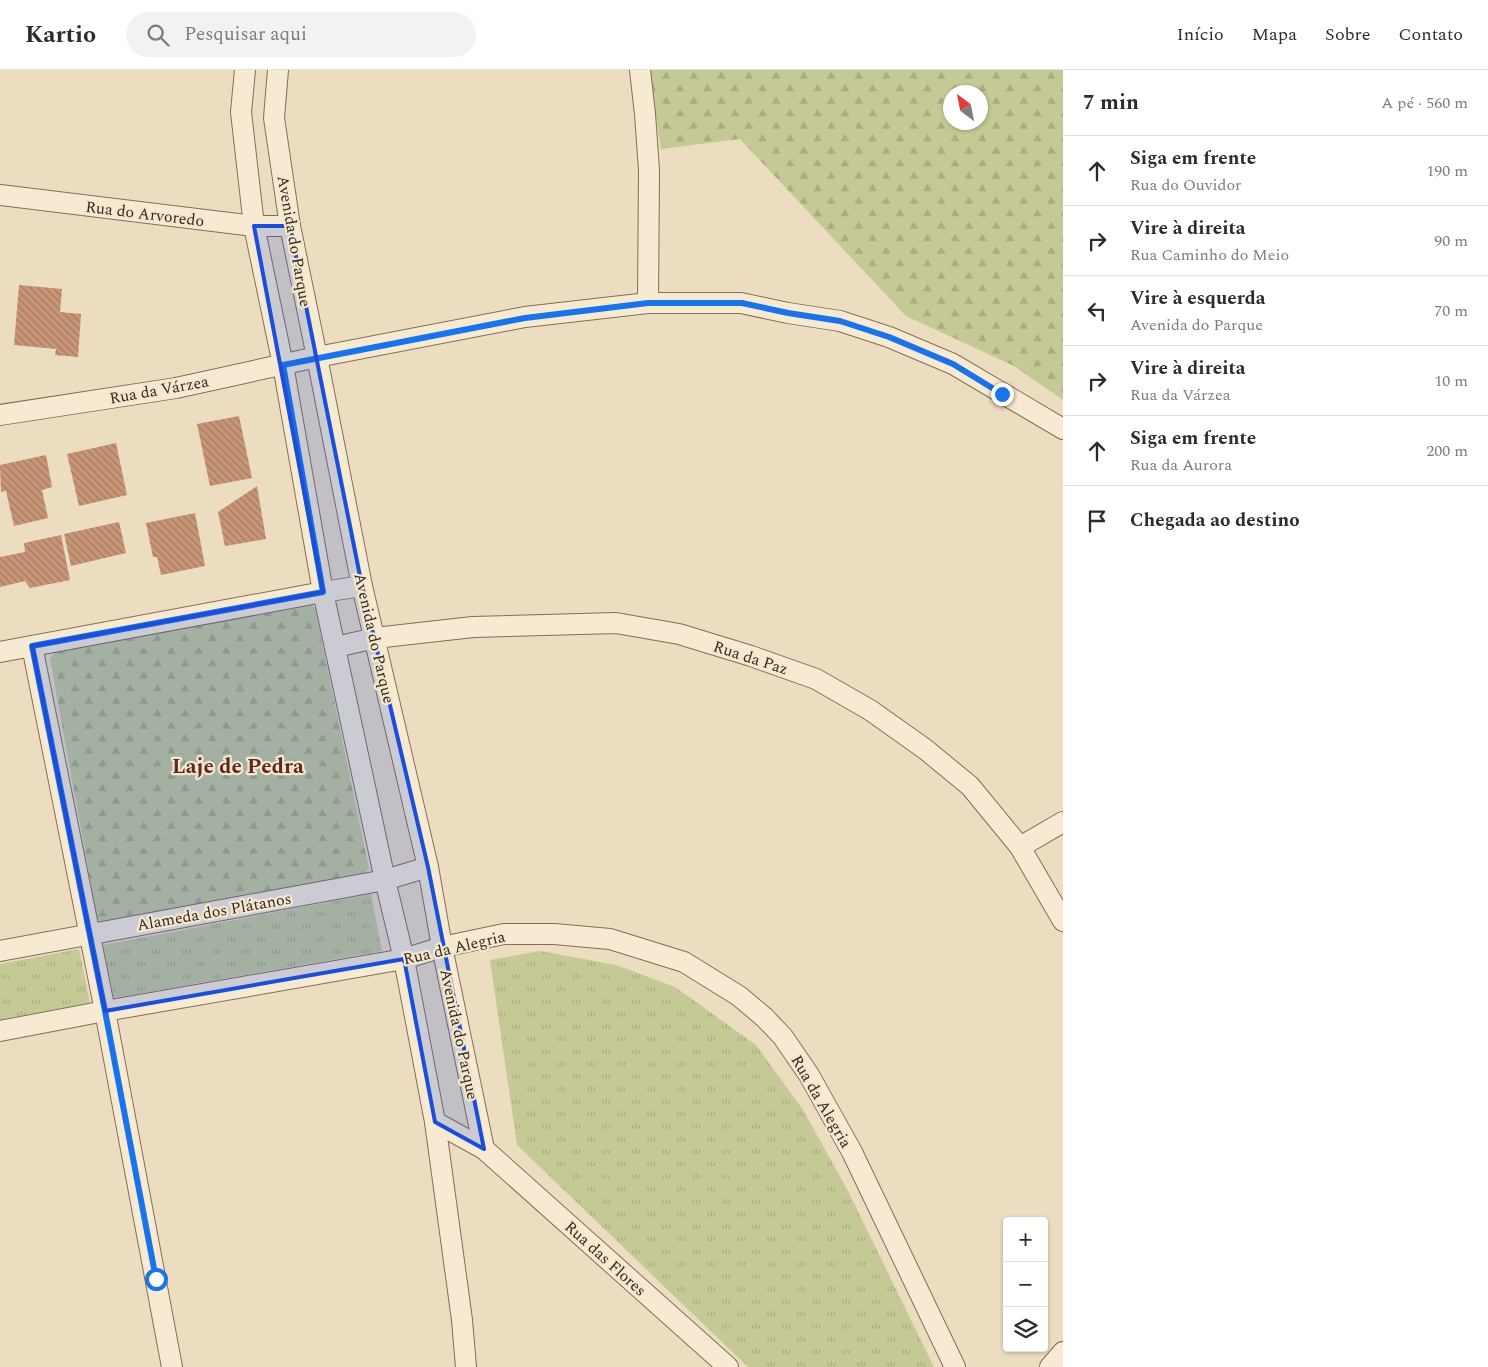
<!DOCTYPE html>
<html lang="pt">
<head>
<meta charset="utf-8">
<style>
  :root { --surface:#fff; --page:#f2f2f3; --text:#2b2b33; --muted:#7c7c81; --line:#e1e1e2 }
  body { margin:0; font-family:Spectral,serif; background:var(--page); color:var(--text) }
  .controls { position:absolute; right:15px; bottom:15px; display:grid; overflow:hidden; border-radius:5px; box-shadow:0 1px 4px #0004 }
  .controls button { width:45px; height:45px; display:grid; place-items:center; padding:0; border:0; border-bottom:1px solid var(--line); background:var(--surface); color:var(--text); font:25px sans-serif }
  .compass { position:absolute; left:943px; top:15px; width:45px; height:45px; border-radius:50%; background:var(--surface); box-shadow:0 1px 4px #0004; rotate:328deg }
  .stop { position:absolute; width:15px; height:15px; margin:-11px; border:4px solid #1a73e8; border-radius:50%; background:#fff }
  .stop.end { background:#1a73e8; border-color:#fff; box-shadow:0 1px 5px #0008 }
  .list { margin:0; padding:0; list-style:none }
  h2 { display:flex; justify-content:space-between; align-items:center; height:65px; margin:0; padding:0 20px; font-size:21px }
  h2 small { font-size:16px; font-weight:400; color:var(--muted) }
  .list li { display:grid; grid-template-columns:32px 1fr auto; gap:15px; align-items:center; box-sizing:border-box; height:70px; padding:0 20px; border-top:1px solid var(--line) }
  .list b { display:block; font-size:19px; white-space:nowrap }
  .list p { margin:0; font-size:16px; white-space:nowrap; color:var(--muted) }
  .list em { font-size:16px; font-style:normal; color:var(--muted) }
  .icon { flex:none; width:28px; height:28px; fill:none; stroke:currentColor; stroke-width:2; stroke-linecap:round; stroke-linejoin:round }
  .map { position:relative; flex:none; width:1063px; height:1297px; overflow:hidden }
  header { display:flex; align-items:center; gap:30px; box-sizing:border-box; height:70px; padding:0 25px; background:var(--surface); border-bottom:1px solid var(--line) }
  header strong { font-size:24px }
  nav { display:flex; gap:28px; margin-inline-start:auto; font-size:18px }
  .search { width:350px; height:45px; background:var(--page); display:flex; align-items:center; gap:12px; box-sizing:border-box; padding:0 18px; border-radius:28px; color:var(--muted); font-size:19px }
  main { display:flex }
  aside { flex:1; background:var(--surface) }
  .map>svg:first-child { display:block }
</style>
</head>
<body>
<header>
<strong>Kartio</strong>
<div class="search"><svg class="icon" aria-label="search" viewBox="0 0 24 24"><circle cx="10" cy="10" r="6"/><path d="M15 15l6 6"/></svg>Pesquisar aqui</div>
<nav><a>Início</a><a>Mapa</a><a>Sobre</a><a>Contato</a></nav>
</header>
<main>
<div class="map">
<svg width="1063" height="1297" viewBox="0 0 1063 1297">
  <defs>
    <pattern id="forest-firs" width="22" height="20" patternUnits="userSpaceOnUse" patternTransform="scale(1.25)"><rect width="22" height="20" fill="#c5c995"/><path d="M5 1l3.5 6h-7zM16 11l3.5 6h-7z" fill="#aaad80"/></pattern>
    <pattern id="park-tufts" width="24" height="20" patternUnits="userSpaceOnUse" patternTransform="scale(1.25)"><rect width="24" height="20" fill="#c5c995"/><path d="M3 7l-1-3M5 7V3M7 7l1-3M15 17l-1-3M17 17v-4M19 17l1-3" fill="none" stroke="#aaad80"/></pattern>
    <pattern id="building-back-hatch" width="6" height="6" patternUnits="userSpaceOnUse" patternTransform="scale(1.25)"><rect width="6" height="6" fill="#c89577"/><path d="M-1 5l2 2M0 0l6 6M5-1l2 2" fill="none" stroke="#a37a61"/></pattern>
  </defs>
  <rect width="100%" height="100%" fill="#ecdcc0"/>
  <g fill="url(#forest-firs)" fill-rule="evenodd">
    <path d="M648,0H1063V330L1014,296L906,246L740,69L661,79ZM951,22H981V52H951Z"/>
    <path d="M310,534L315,538L369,799L361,806L102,854L97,848L50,589L55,582Z"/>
  </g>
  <g fill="url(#park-tufts)">
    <path d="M371,824L382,881L114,928L103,875Z"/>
    <path d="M79,879L90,933L0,950V894Z"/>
    <path d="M540,881L616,895L675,917L756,975L803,1040L848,1121L934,1297H748L517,1075L490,890Z"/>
  </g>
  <g fill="url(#building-back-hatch)">
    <path d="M19,215L62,219L60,242L81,244L78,287L55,285L56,279L14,275Z"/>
    <path d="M239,346L252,408L210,416L197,354Z"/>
    <path d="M116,373L127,425L79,436L67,384Z"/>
    <path d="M46,385L52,417L42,420L48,448L14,456L6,421L1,422L0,395Z"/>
    <path d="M257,416L266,469L225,476L218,442Z"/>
    <path d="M195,443L205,496L161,505L157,487H153L146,453Z"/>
    <path d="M119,452L126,483L71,496L64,464Z"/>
    <path d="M61,465L70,510L30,518L25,511L0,517V487L25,482L24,473Z"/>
  </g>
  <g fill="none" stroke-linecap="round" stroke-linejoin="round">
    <defs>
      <g id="minor">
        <path d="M245,0L241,42L254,156L283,295L323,522L385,810L404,889L435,1052L462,1250L466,1297"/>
        <path d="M278,0L274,48L290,156L317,287L362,516L428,797L442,877L484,1079"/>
        <path d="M640,0L645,44L649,100L648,233"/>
        <path d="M0,125L254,156H290"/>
        <path d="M0,345L176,318L317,287L525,247L648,233H741L788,243L840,251L889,267L953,294L1063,359"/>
        <path d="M32,576L105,941L172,1297"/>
        <path d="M336,577L375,568L473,557L616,553L679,564L751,586L816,609L870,640L925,679L970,716L1020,777L1063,851"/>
        <path d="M0,582L323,522L362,516"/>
        <path d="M1020,777L1063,752"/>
        <path d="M0,881L385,810L428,797"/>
        <path d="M0,961L105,941L404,889L442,877L504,864H554L610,869L684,892L739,926L765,948L783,967L809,1005L852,1082L955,1297"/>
        <path d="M435,1052L484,1079L728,1297"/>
        <path d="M1050,1297L1063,1282"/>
      </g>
    </defs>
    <use href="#minor" stroke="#846d59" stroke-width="22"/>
    <use href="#minor" stroke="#f7ead3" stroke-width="20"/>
  </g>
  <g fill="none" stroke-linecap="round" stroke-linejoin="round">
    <path stroke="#1a73e8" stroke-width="6" d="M156,1209L105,941L32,576L323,522L283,295L525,248L648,233H742L788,243L840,251L889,267L953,294L1002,324"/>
  </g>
  <path fill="#1d4ed8" fill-opacity="0.2" stroke="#1d4ed8" stroke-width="4" stroke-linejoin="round" d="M254,156H290L362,516L428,797L484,1079L435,1052L404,889L105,941L32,576L323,522Z"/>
  <g text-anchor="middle" stroke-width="4.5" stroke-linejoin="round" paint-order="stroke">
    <g font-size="16" fill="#34271d" stroke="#f3e7cf">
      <text transform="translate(145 143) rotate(7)" y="6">Rua do Arvoredo</text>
      <text transform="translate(295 171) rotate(80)" y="6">Avenida do Parque</text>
      <text transform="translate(159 319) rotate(-10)" y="6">Rua da Várzea</text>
      <text transform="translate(375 568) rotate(77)" y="6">Avenida do Parque</text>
      <text transform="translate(751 587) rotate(18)" y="6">Rua da Paz</text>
      <text transform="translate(214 841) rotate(-10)" y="6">Alameda dos Plátanos</text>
      <text transform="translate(454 877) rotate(-13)" y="6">Rua da Alegria</text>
      <text transform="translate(460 964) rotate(78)" y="6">Avenida do Parque</text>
      <text transform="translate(822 1031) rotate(60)" y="6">Rua da Alegria</text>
      <text transform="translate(606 1188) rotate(42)" y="6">Rua das Flores</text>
    </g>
    <g font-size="21" font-weight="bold" fill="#5f281e" stroke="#f3e7cf">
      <text x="238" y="703">Laje de Pedra</text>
    </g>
  </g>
</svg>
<div class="controls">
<button>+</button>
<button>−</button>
<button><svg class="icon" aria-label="layers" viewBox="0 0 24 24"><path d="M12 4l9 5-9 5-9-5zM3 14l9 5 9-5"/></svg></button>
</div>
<svg class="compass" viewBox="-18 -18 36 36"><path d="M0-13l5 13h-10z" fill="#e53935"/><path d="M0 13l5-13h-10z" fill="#7c7c81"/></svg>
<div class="stop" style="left:156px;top:1209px"></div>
<div class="stop end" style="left:1002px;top:324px"></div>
</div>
<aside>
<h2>7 min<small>A pé · 560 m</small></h2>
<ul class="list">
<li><svg class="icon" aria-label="ahead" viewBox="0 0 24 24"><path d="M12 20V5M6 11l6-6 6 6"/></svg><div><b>Siga em frente</b><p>Rua do Ouvidor</p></div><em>190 m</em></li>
<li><svg class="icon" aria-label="right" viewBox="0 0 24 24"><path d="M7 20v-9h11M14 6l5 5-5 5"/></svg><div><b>Vire à direita</b><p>Rua Caminho do Meio</p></div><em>90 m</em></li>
<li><svg class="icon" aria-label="left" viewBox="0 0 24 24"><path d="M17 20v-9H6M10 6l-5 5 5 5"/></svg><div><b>Vire à esquerda</b><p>Avenida do Parque</p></div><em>70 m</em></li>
<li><svg class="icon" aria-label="right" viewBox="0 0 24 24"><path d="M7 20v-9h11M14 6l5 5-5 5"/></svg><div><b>Vire à direita</b><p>Rua da Várzea</p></div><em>10 m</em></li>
<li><svg class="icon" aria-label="ahead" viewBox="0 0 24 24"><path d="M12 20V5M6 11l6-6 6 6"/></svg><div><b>Siga em frente</b><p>Rua da Aurora</p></div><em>200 m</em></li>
<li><svg class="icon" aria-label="arrive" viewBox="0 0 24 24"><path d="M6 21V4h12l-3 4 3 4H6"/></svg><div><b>Chegada ao destino</b></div></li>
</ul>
</aside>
</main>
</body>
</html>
